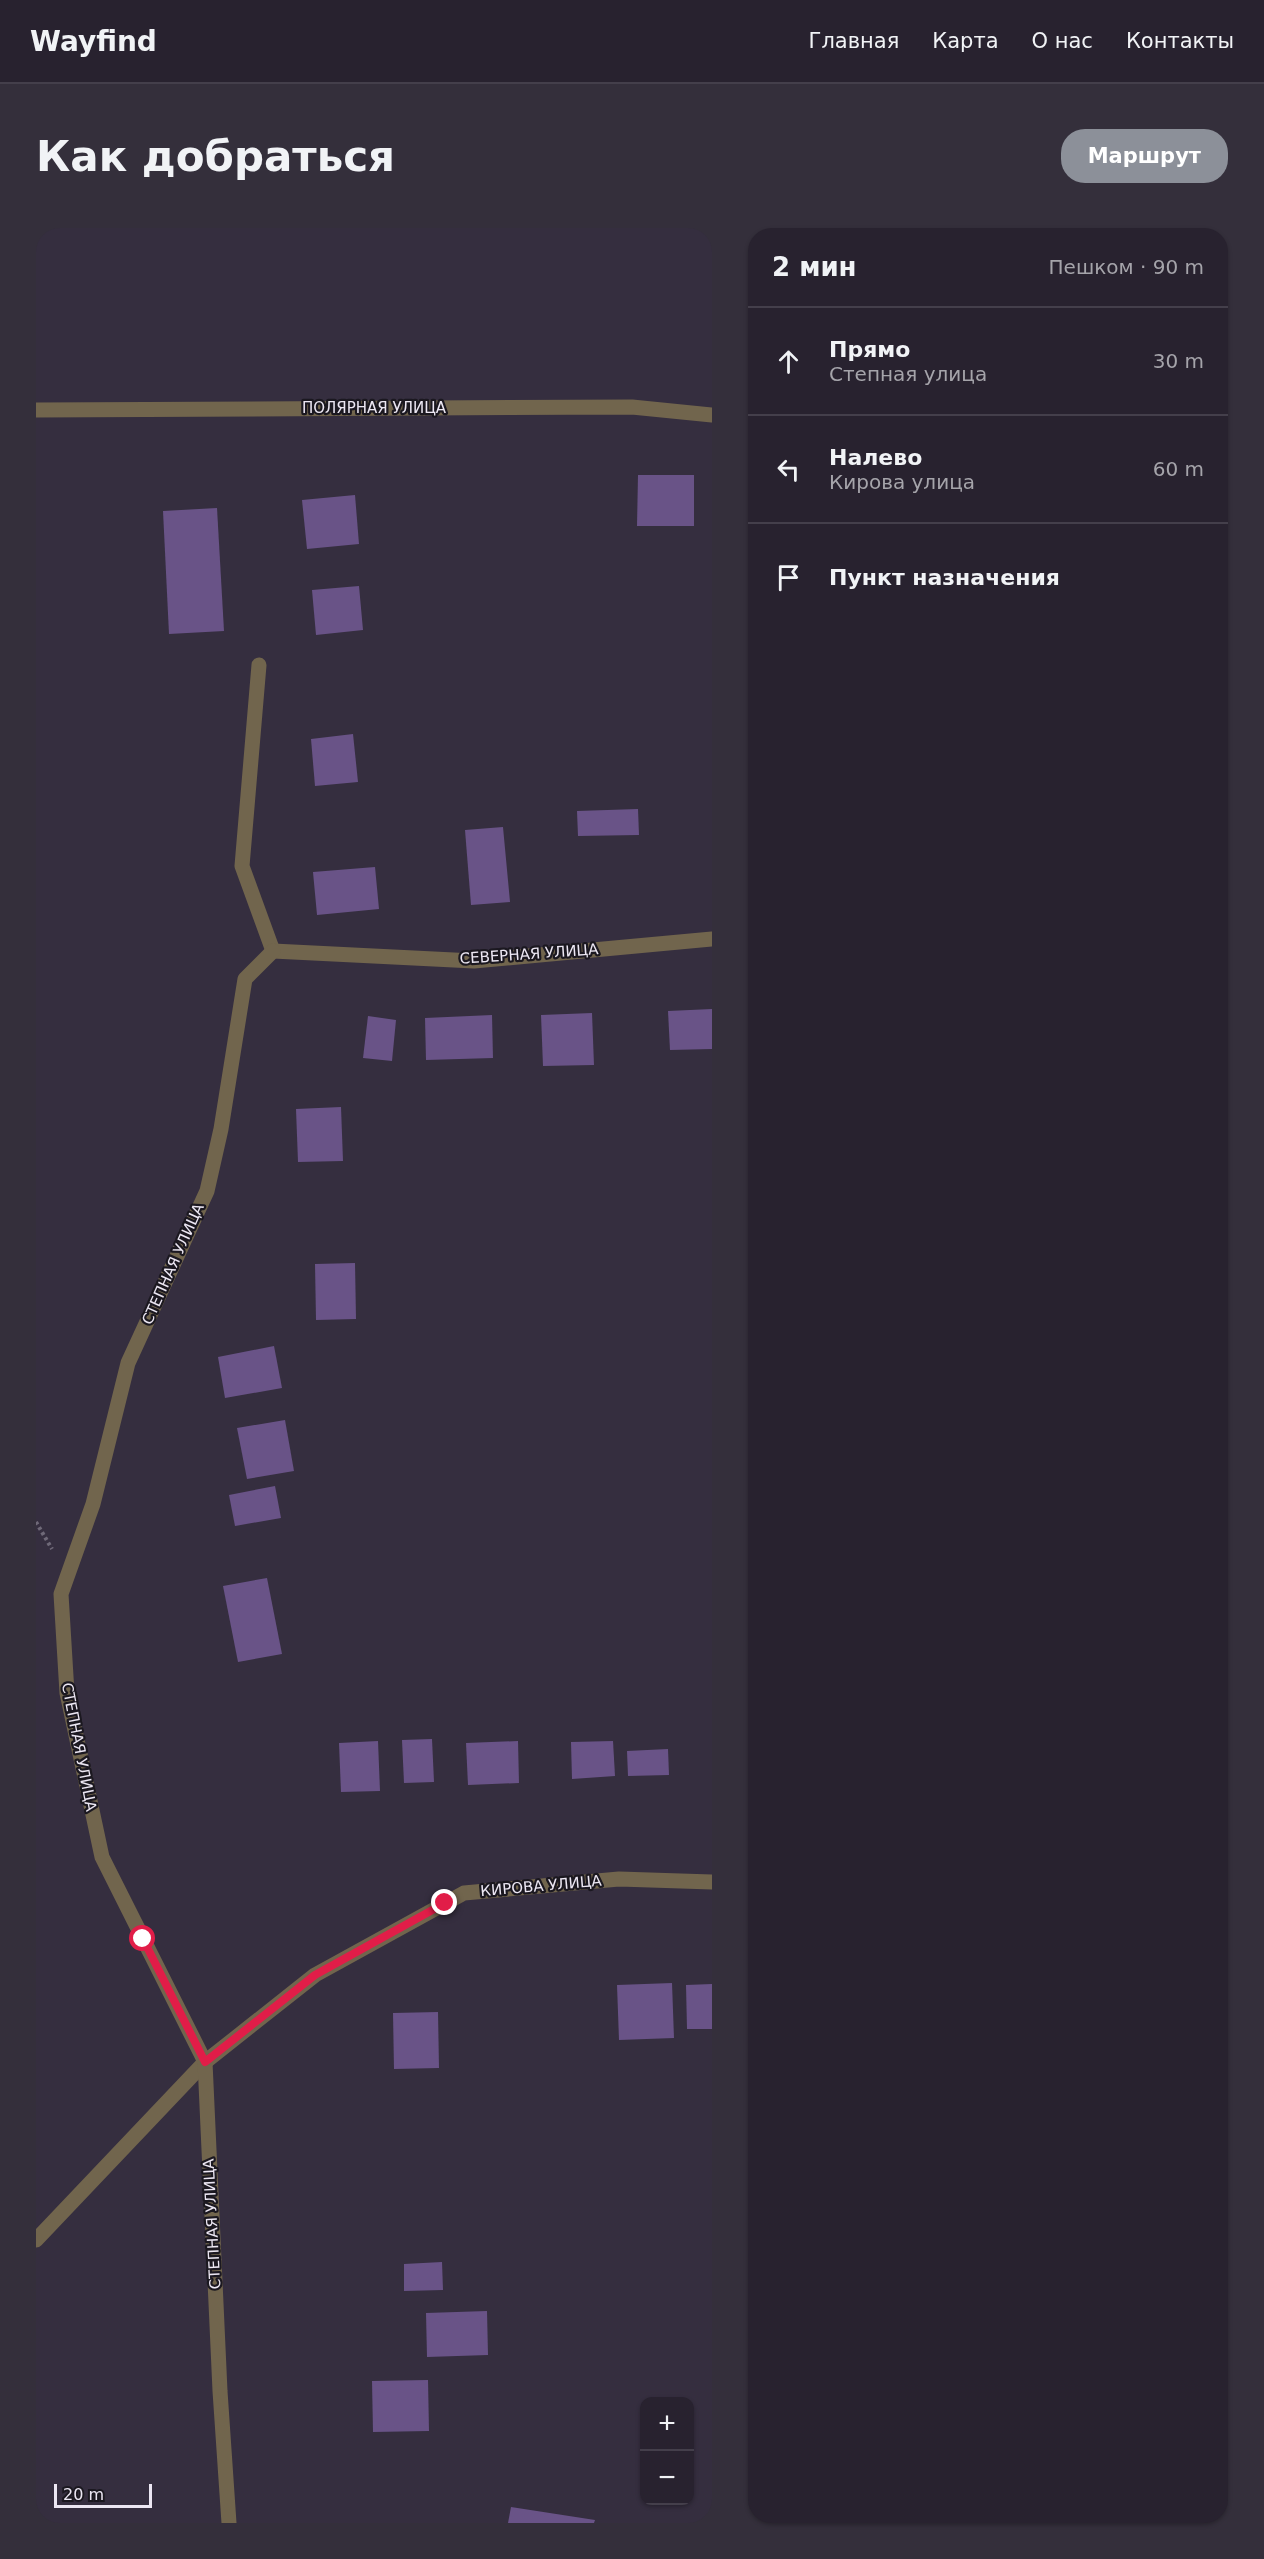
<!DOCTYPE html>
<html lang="ru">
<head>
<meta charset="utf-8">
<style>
  :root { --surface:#28222f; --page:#342f3b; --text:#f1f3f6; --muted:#a5a4aa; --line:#443f4b; --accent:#8c9099 }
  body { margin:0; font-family:"DejaVu Sans",sans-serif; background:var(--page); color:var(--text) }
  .controls { position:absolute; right:18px; bottom:18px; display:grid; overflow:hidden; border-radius:12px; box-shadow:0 2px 4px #0004 }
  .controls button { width:54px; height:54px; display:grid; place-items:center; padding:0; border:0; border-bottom:2px solid var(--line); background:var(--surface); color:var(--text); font:30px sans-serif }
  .scale { position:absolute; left:18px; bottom:15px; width:98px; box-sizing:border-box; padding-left:6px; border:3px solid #ece7f3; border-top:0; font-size:16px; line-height:21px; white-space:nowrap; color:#ece7f3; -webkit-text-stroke:4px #1b1820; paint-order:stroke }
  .stop { position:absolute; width:18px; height:18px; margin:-14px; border:4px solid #e11d48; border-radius:50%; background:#fff }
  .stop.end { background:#e11d48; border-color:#fff; box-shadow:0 2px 6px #0008 }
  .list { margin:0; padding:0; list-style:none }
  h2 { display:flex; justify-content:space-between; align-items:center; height:78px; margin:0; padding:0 24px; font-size:26px }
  h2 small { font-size:20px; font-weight:400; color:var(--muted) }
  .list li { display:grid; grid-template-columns:39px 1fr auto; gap:18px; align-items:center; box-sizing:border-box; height:108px; padding:0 24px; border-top:2px solid var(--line) }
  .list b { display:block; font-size:22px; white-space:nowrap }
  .list p { margin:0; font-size:20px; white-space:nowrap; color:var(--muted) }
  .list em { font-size:20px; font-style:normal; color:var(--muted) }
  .icon { flex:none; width:33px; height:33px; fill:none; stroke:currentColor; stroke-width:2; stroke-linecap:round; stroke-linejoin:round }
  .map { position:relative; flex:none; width:676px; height:2295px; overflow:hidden; border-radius:24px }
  header { display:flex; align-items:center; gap:36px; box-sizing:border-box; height:84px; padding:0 30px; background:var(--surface); border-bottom:2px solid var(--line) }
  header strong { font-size:28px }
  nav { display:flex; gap:33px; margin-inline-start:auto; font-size:21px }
  .intro { display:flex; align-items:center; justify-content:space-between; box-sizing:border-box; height:144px; padding:0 36px }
  h1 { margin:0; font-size:42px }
  .button { padding:15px 27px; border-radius:24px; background:var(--accent); color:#fff; font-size:21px; font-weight:700 }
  main { display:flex; gap:36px; padding:0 36px }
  aside { flex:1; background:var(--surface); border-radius:24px; box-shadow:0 2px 4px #0004 }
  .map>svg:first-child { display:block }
</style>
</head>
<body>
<header>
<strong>Wayfind</strong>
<nav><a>Главная</a><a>Карта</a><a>О нас</a><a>Контакты</a></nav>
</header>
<div class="intro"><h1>Как добраться</h1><a class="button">Маршрут</a></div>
<main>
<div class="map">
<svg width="676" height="2295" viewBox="0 0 676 2295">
  <rect width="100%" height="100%" fill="#352e3f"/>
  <g fill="#695387">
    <path d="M602,247H658V298H601Z"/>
    <path d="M319,267L323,316L271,321L266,272Z"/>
    <path d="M181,280L188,403L133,406L127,283Z"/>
    <path d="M323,358L327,402L280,407L276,362Z"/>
    <path d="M317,506L322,554L279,558L275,511Z"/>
    <path d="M602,581L603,607L542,608L541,583Z"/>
    <path d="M467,599L474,674L435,677L429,602Z"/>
    <path d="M339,639L343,681L281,687L277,644Z"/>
    <path d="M676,781V821L634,822L632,783Z"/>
    <path d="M556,785L558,837L507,838L505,787Z"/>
    <path d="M456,787L457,830L390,832L389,790Z"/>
    <path d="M332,788L360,792L356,833L327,830Z"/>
    <path d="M305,879L307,933L262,934L260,881Z"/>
    <path d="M319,1035L320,1091L280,1092L279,1036Z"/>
    <path d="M238,1118L246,1160L189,1170L182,1129Z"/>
    <path d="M249,1192L258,1243L211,1251L201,1200Z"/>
    <path d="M239,1258L245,1290L199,1298L193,1267Z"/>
    <path d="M231,1350L246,1426L202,1434L187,1358Z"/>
    <path d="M396,1511L398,1554L368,1555L366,1512Z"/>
    <path d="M342,1513L344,1563L305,1564L303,1515Z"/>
    <path d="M482,1513L483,1555L432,1557L430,1515Z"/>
    <path d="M577,1513L579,1548L536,1551L535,1514Z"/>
    <path d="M632,1521L633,1547L592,1548L591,1523Z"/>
    <path d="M636,1755L638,1810L583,1812L581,1757Z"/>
    <path d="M676,1756V1801H651L650,1757Z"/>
    <path d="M402,1784L403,1840L358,1841L357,1785Z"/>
    <path d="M406,2034L407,2062L368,2063V2036Z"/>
    <path d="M451,2083L452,2127L391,2129L390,2085Z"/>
    <path d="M392,2152L393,2203L337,2204L336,2153Z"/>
    <path d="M475,2279L559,2292L558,2295H472Z"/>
  </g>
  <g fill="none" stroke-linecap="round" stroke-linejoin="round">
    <path stroke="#6f6978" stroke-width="4" stroke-dasharray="3 3" stroke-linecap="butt" d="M0,1294L16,1321"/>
    <path stroke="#71654d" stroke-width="15" d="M0,2012L169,1834"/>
    <g stroke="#71654d" stroke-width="15">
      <path d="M0,182L596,179L676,187"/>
      <path d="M223,437L206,638L237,723"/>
      <path d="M237,723L438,733L676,711"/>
      <path d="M169,1834L279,1747L428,1665L583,1651L676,1654"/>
      <path d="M193,2295L184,2163L169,1834L66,1629L31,1465L25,1366L57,1276L92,1135L171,963L185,901L209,751L237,723"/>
    </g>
  </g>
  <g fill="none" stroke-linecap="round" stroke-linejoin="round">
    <path stroke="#e11d48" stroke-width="8" d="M107,1711L169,1834L279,1747L409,1675"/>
  </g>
  <g text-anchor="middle" stroke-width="4.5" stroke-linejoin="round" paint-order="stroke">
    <g font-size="15" fill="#ece7f3" stroke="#1b1820">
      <text x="338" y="185">ПОЛЯРНАЯ УЛИЦА</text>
      <text transform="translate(493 726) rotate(-4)" y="5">СЕВЕРНАЯ УЛИЦА</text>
      <text transform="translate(137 1036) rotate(-66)" y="5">СТЕПНАЯ УЛИЦА</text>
      <text transform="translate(43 1519) rotate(79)" y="5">СТЕПНАЯ УЛИЦА</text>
      <text transform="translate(505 1658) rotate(-5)" y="5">КИРОВА УЛИЦА</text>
      <text transform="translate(176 1996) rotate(-93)" y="5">СТЕПНАЯ УЛИЦА</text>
    </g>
  </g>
</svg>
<div class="controls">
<button>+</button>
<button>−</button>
</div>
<div class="scale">20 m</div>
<div class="stop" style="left:107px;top:1711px"></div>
<div class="stop end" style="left:409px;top:1675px"></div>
</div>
<aside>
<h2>2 мин<small>Пешком · 90 m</small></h2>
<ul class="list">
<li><svg class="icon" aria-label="ahead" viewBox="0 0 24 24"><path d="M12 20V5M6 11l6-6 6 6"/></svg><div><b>Прямо</b><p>Степная улица</p></div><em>30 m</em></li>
<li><svg class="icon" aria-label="left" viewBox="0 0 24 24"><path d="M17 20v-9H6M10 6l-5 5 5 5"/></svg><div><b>Налево</b><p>Кирова улица</p></div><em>60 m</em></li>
<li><svg class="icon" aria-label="arrive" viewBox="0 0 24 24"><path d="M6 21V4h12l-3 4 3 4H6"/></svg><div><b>Пункт назначения</b></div></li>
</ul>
</aside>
</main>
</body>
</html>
